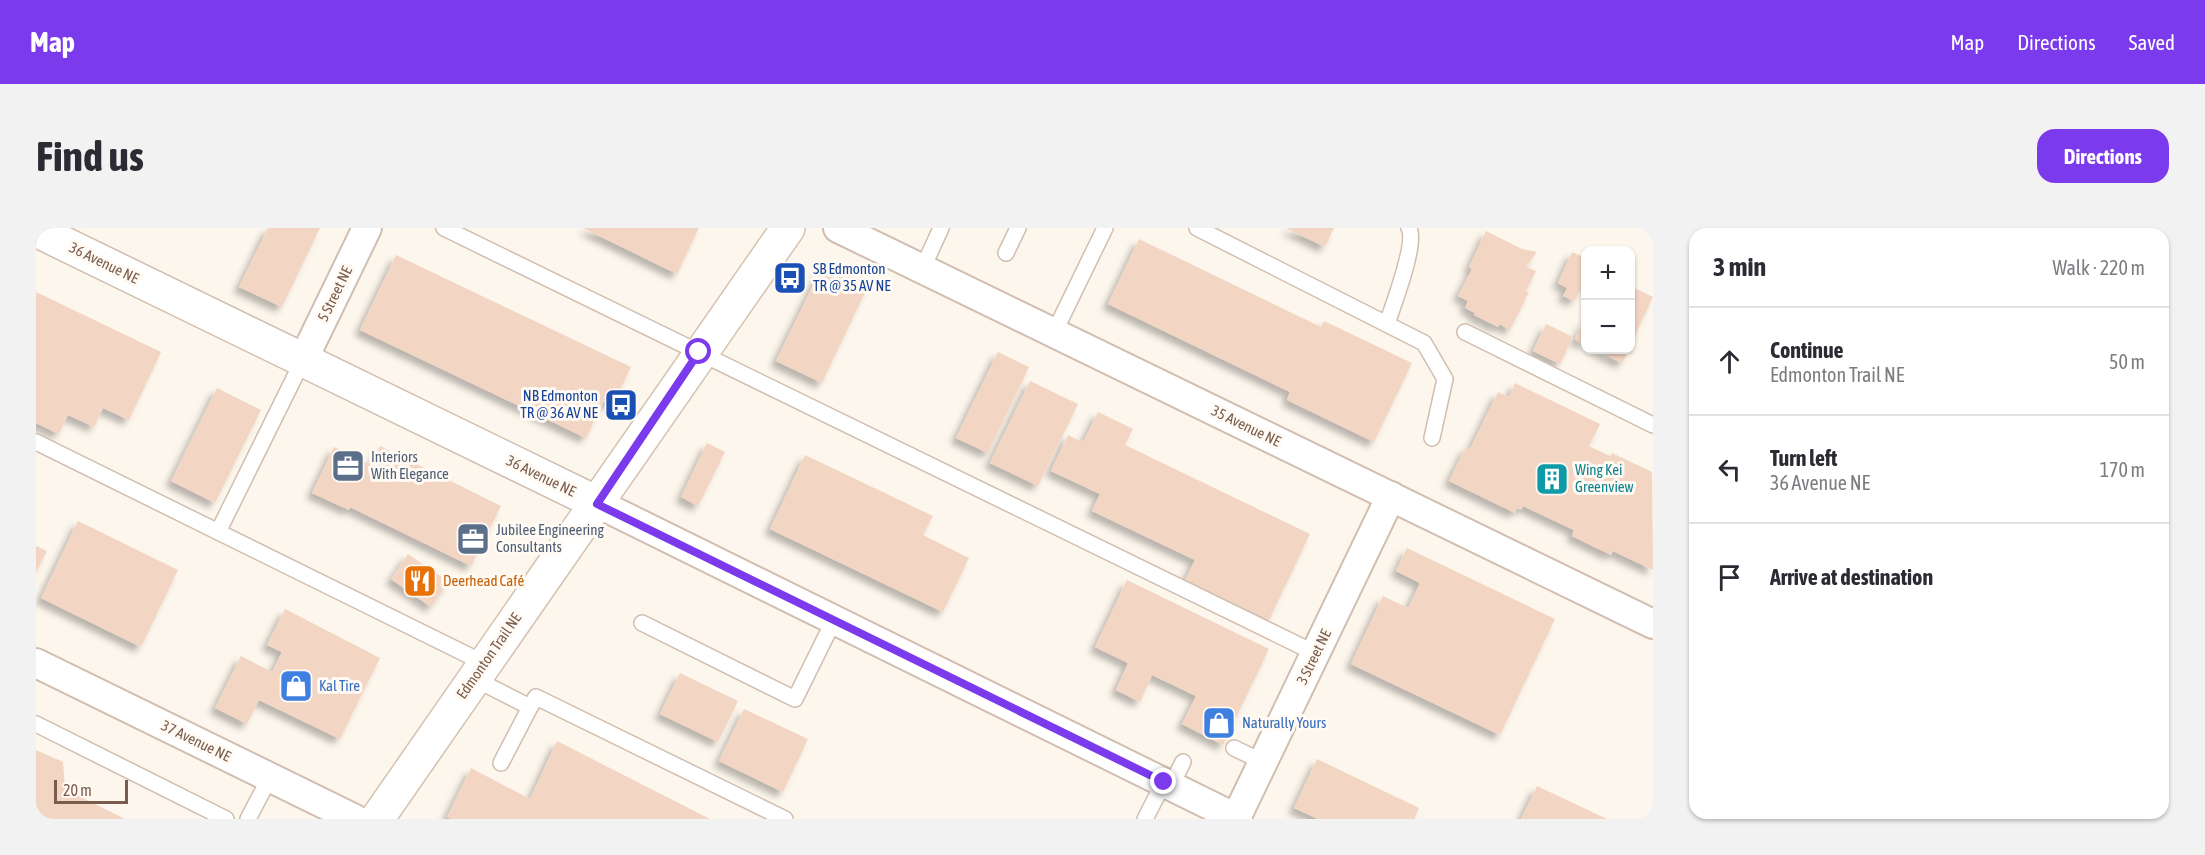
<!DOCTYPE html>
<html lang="en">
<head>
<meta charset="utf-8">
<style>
  :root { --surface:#fff; --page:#f2f2f3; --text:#2b2b33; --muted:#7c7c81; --line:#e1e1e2; --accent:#7c3aed }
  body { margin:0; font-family:"Asap Condensed",sans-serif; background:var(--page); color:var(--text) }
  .controls { position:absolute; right:18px; top:18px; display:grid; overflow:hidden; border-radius:12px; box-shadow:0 2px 4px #0004 }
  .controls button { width:54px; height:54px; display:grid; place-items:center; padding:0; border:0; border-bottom:2px solid var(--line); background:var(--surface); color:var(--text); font:30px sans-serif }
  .scale { position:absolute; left:18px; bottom:15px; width:74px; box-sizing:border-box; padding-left:6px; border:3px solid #7a5c4d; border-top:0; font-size:16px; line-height:21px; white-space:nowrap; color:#7a5c4d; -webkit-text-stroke:4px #fffaf3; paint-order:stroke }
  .stop { position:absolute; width:18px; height:18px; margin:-14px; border:4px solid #7c3aed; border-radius:50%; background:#fff }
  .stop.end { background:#7c3aed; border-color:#fff; box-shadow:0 2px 6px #0008 }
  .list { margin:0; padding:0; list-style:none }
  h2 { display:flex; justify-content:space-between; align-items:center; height:78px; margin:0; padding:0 24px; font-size:26px }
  h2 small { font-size:20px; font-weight:400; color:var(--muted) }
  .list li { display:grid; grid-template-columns:39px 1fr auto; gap:18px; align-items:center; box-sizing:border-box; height:108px; padding:0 24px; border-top:2px solid var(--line) }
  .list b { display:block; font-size:22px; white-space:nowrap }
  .list p { margin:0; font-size:20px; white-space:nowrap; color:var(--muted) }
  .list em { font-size:20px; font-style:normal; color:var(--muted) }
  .icon { flex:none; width:33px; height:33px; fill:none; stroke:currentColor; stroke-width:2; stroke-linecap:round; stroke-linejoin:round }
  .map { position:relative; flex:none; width:1617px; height:591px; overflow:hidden; border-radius:18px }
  header { display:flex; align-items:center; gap:36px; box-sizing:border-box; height:84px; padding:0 30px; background:var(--accent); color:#fff }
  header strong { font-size:28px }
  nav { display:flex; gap:33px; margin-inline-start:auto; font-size:21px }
  .intro { display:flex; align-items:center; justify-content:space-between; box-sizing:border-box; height:144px; padding:0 36px }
  h1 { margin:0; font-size:42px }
  .button { padding:15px 27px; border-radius:18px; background:var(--accent); color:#fff; font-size:21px; font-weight:700 }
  main { display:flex; gap:36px; padding:0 36px }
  aside { flex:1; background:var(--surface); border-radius:18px; box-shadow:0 2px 4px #0004 }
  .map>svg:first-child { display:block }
</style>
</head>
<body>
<header>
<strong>Map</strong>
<nav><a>Map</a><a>Directions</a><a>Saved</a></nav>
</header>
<div class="intro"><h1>Find us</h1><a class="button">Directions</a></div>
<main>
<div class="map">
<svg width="1617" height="591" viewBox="0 0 1617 591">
  <defs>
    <filter id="shadow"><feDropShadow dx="-5.5" dy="5.5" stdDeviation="3" flood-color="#0004"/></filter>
  </defs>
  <rect width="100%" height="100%" fill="#fdf6ec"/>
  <g fill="#f3d5c3" filter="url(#shadow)">
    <path d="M232,0H284L246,79L203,59Z"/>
    <path d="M547,0H663L641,46Z"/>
    <path d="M1250,0H1298L1289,19Z"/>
    <path d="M1450,3L1486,21L1501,24L1490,39L1500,43L1490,63L1493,64L1474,102L1464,96L1462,99L1438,87L1439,85L1429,80L1432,73L1422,68L1436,41L1433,39Z"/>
    <path d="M1103,11L1285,99L1288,93L1376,135L1338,214L1251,172L1254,164L1072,76Z"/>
    <path d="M1536,24L1550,30V53L1538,73L1527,68L1531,60L1522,55Z"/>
    <path d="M360,27L595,139L577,177L568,173L550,210L324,102Z"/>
    <path d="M788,35L833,56L786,155L740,133Z"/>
    <path d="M1594,58L1617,69L1594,118Z"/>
    <path d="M0,64L125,124L93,192L67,180L58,199L32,187L23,206L0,195Z"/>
    <path d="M1550,90V117L1539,111Z"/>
    <path d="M1510,96L1537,109L1524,136L1497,123Z"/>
    <path d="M1559,122H1593L1586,135Z"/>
    <path d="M962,124L993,139L952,225L920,210Z"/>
    <path d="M994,153L1042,176L1002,258L954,235Z"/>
    <path d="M1479,155L1564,196L1553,218L1574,228L1576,225L1616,244L1617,342L1577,323L1575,327L1536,308L1538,302L1487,278L1485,282L1481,280L1479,285L1413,253L1430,219L1434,221L1462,164L1473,169Z"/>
    <path d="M181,160L225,182L179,275L135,253Z"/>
    <path d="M1062,184L1097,201L1089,217L1274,306L1233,392L1149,352L1159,332L1056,283L1064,266L1015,243L1032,207L1047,214Z"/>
    <path d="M671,215L689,224L662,278L645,269Z"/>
    <path d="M344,218L465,278L435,338L314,279L313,282L276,265L298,219L335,237Z"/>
    <path d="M769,227L897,288L887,307L933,330L907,384L734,301Z"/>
    <path d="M42,293L142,342L105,419L5,370Z"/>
    <path d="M0,318L11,323L0,344Z"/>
    <path d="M1371,320L1519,391L1464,507L1315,436L1347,368L1372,380L1384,355L1360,343Z"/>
    <path d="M372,326L413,354L395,379L355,351Z"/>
    <path d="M1091,352L1233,421L1187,517L1146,496L1160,468L1116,447L1104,474L1080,462L1092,435L1059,419Z"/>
    <path d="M249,381L344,430L304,511L223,472L211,496L179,480L205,428L236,444L246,424L231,417Z"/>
    <path d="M644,445L702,473L682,514L624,486Z"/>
    <path d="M708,481L772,511L747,564L683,533Z"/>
    <path d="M521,513L674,591H415L411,589L435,540L494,571Z"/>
    <path d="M0,522L27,534L29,561L89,591H0Z"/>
    <path d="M1281,531L1383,580L1378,591H1282L1258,580Z"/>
    <path d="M1501,558L1571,591H1485Z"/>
  </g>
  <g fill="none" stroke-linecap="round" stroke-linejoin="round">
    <defs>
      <g id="service">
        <path d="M408,0L1279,425"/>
        <path d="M1161,0L1388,115L1409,151L1396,210"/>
        <path d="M970,25L982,0"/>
        <path d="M886,42L905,0"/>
        <path d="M1351,96C1357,77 1381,16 1373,0"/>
        <path d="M1429,104L1617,197"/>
        <path d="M1018,105L1069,0"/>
        <path d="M0,214L448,435"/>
        <path d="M182,304L267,132"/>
        <path d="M606,395L759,471L798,392"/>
        <path d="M437,450L494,479L500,469L749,591"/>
        <path d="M0,496L190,591"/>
        <path d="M1198,520L1227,534"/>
        <path d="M465,535L494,479"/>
        <path d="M1135,558L1147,534"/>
        <path d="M212,591L234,549"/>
        <path d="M1109,591L1128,554"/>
      </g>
      <g id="minor">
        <path d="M802,0L1617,396"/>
        <path d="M267,132L331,0"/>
        <path d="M561,275L1202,591"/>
        <path d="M0,435L319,591"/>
        <path d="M1200,590L1355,268"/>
      </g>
      <path id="tertiary" d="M0,2L561,275"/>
      <path id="secondary" d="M341,591L752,0"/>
    </defs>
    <use href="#service" stroke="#d1beb0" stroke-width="18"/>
    <use href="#minor" stroke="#d1beb0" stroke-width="32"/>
    <use href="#tertiary" stroke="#d1beb0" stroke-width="36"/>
    <use href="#secondary" stroke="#d6c0b0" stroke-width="36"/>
    <use href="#service" stroke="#fff" stroke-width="15"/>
    <use href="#minor" stroke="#fff" stroke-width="28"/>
    <use href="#tertiary" stroke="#fff" stroke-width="33"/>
    <use href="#secondary" stroke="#fff" stroke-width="33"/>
  </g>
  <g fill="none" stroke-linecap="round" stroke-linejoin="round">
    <path stroke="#7c3aed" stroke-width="8" d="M663,124L561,276L1128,554"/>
  </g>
  <defs>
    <symbol id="bus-square" viewBox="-11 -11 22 22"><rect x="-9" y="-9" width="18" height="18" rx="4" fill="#1a4fb4" stroke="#fffaf3"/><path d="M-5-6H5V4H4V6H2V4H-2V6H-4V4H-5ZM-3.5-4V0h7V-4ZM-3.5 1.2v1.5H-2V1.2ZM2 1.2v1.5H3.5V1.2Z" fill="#fff"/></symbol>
    <symbol id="office-square" viewBox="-11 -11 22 22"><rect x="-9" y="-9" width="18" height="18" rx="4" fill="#5c6f8a" stroke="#fffaf3"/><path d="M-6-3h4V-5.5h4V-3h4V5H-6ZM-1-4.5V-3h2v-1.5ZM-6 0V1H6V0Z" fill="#fff"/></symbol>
    <symbol id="building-square" viewBox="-11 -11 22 22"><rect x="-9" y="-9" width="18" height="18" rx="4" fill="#0f9aa8" stroke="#fffaf3"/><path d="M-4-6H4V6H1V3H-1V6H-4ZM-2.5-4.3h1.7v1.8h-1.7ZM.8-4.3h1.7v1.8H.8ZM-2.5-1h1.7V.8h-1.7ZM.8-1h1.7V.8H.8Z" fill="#fff"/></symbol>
    <symbol id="restaurant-square" viewBox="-11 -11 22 22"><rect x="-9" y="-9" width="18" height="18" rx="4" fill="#e8710a" stroke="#fffaf3"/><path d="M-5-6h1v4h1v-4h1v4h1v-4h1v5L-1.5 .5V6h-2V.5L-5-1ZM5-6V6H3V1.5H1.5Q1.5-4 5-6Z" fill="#fff"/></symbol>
    <symbol id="shop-square" viewBox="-11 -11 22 22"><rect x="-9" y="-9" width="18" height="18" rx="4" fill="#3f7fe0" stroke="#fffaf3"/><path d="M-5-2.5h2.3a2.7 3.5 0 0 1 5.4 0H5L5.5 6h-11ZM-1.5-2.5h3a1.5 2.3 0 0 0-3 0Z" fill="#fff"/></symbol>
  </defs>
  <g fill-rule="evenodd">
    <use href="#bus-square" x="735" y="31" width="38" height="38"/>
    <use href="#bus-square" x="566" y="158" width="38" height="38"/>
    <use href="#office-square" x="293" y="219" width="38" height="38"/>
    <use href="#building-square" x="1497" y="232" width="38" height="38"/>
    <use href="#office-square" x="418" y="292" width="38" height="38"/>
    <use href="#restaurant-square" x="365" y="334" width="38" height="38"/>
    <use href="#shop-square" x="241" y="439" width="38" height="38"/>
    <use href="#shop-square" x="1164" y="476" width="38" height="38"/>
  </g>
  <g text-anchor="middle" stroke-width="6" stroke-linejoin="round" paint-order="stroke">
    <g font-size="15" fill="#7a5c4d" stroke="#fffaf3">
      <text transform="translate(68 35) rotate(26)" y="5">36 Avenue NE</text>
      <text transform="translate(299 66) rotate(-64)" y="5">5 Street NE</text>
      <text transform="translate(1210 198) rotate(26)" y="5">35 Avenue NE</text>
      <text transform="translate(505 248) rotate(26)" y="5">36 Avenue NE</text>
      <text transform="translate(453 428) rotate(-55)" y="5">Edmonton Trail NE</text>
      <text transform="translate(1278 429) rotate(-64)" y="5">3 Street NE</text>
      <text transform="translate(160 513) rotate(26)" y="5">37 Avenue NE</text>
    </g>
    <g font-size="15" fill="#164399" stroke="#fffaf3" text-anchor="start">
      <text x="777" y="46">SB Edmonton<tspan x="777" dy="17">TR @ 35 AV NE</tspan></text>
      <text x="562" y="173" text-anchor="end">NB Edmonton<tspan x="562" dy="17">TR @ 36 AV NE</tspan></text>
    </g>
    <g font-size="15" fill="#4e5e75" stroke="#fffaf3" text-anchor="start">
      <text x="335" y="234">Interiors<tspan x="335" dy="17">With Elegance</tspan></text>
      <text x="460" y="307">Jubilee Engineering<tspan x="460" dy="17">Consultants</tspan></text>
    </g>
    <g font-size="15" fill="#0d838f" stroke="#fffaf3" text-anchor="start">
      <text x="1539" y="247">Wing Kei<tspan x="1539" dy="17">Greenview</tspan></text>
    </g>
    <g font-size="15" fill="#c56008" stroke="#fffaf3" text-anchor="start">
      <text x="407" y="358">Deerhead Café</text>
    </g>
    <g font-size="15" fill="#366cbe" stroke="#fffaf3" text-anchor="start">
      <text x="283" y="463">Kal Tire</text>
      <text x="1206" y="500">Naturally Yours</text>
    </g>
  </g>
</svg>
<div class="controls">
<button>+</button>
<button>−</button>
</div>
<div class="scale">20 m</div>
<div class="stop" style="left:663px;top:124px"></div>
<div class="stop end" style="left:1128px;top:554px"></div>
</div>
<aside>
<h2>3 min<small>Walk · 220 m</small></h2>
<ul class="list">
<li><svg class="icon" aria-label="ahead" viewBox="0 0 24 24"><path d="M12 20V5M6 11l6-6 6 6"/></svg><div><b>Continue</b><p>Edmonton Trail NE</p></div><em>50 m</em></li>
<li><svg class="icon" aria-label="left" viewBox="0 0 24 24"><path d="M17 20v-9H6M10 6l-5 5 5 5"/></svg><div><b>Turn left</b><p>36 Avenue NE</p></div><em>170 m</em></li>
<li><svg class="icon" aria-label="arrive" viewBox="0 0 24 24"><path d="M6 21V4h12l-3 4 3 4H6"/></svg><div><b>Arrive at destination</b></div></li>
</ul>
</aside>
</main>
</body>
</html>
